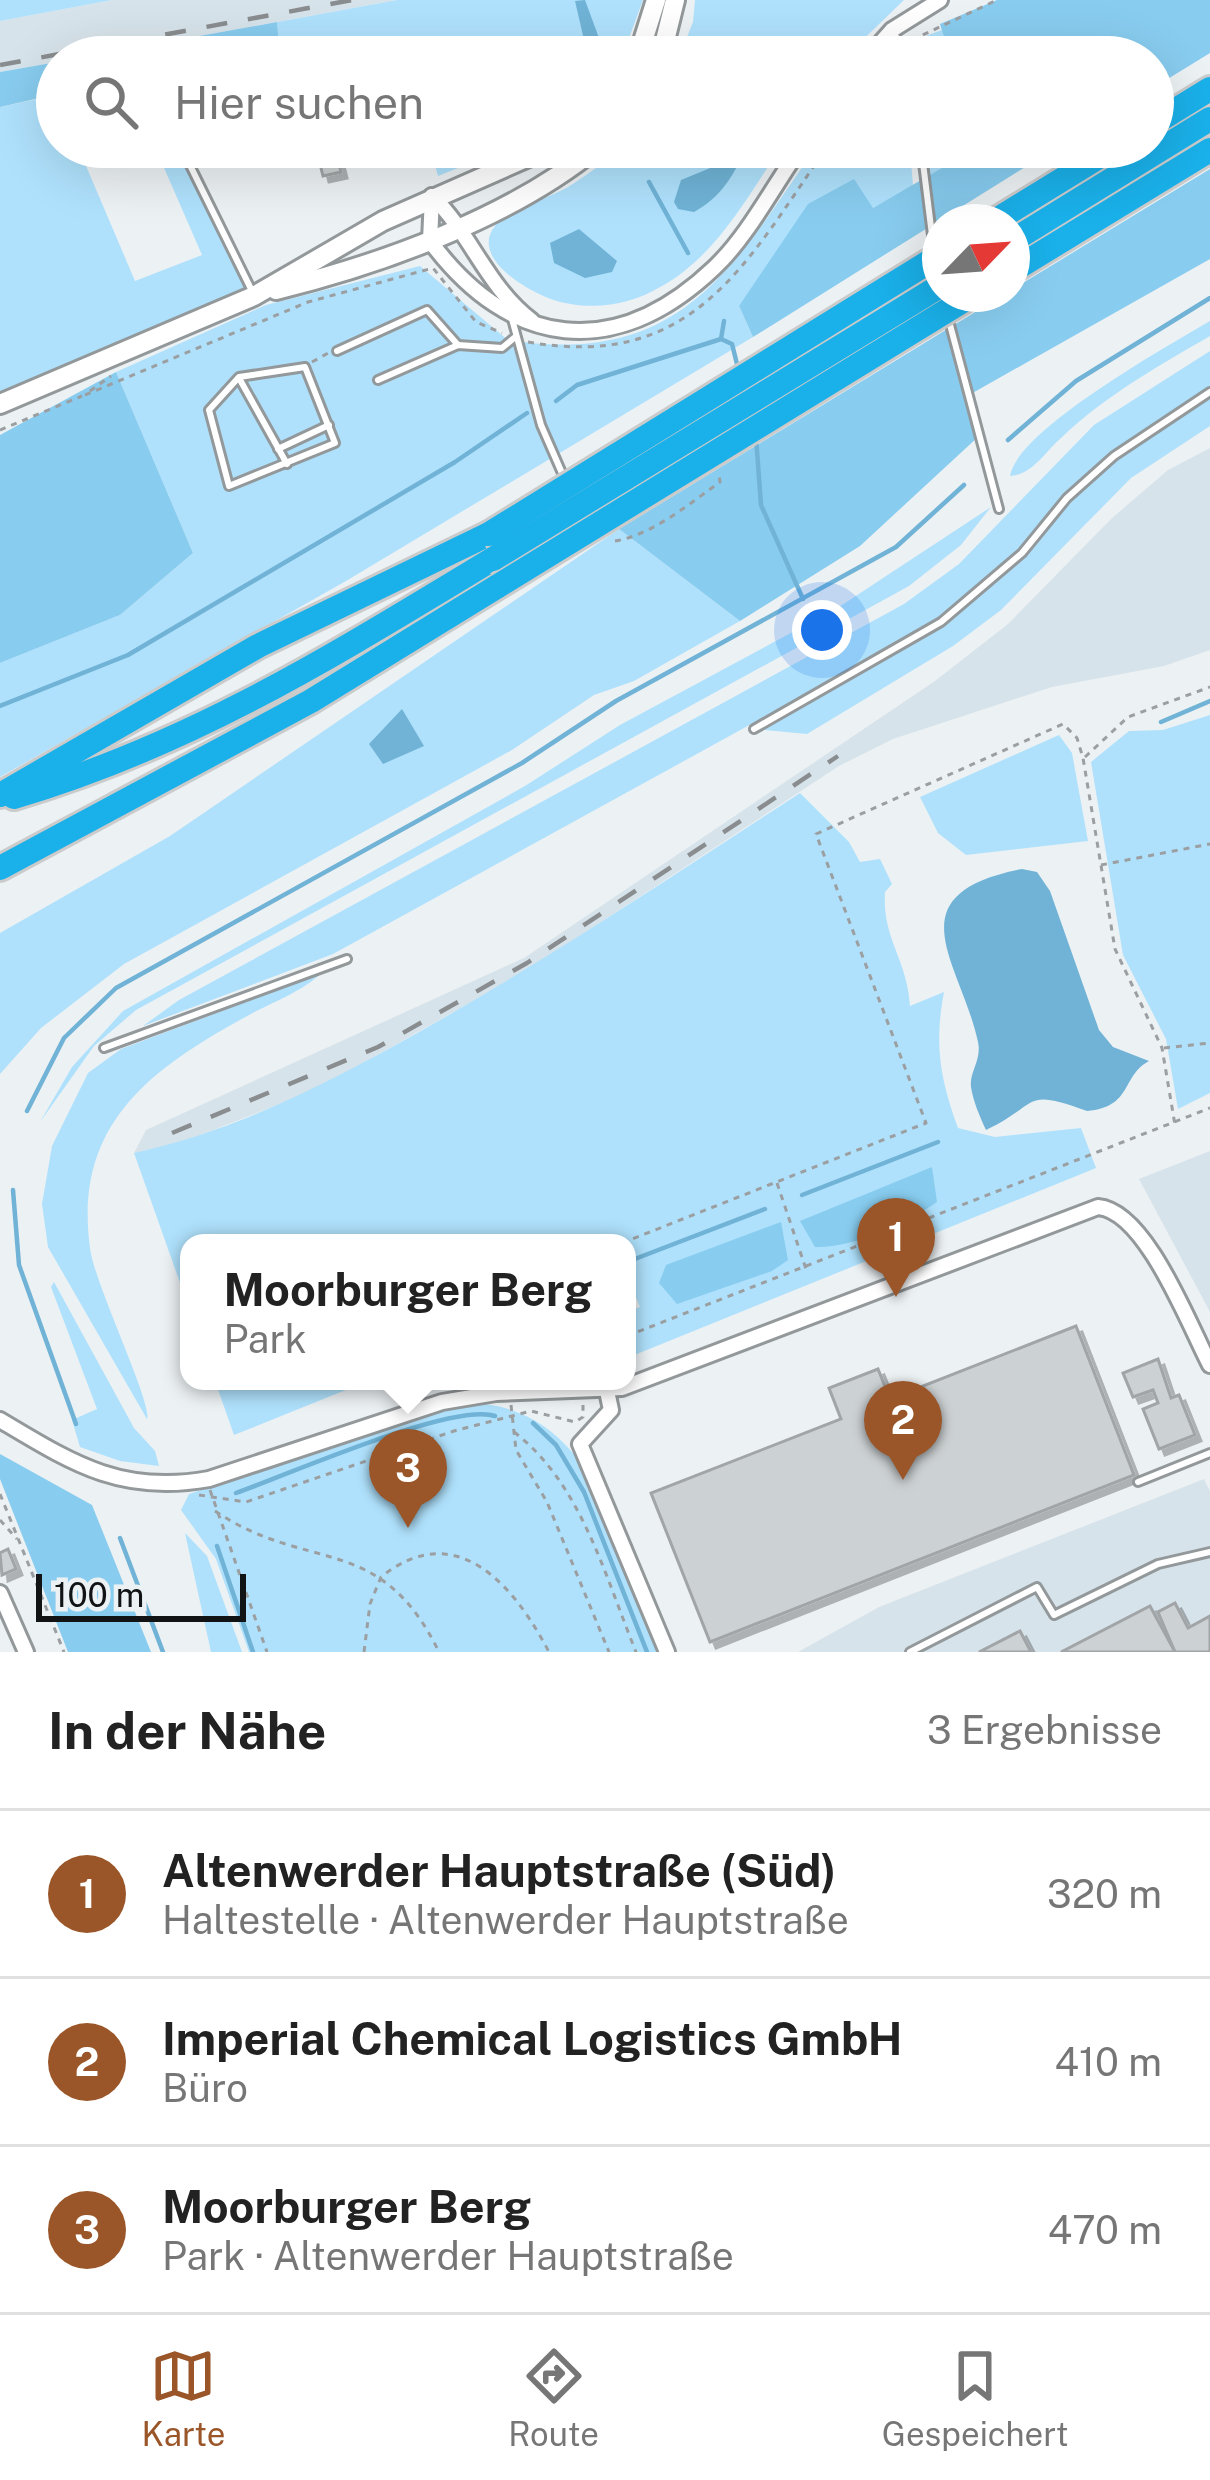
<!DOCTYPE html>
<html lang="de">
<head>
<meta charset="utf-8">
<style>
  :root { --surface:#fff; --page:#f2f2f2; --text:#222; --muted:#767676; --line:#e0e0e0; --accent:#9a5628 }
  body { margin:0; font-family:"Public Sans",sans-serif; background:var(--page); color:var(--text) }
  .compass { position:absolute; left:922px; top:204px; width:108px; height:108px; border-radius:50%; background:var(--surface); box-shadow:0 12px 48px #0002; rotate:65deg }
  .scale { position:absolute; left:36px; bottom:30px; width:210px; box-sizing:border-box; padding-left:12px; border:6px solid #111314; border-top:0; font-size:33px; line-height:42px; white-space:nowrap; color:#111314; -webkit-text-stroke:9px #ecf1f4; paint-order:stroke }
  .you { position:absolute; left:822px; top:630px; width:42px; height:42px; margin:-30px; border:9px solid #fff; border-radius:50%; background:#1a73e8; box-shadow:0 0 0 18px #1a73e833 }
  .badge { display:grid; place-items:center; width:78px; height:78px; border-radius:50%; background:var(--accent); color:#fff; font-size:39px; font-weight:700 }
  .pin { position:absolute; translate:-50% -99px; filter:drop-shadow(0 3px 6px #0008) }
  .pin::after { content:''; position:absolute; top:63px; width:42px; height:36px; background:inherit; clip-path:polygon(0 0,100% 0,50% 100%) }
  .popup { position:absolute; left:180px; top:1234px; width:456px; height:156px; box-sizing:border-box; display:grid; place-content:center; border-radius:24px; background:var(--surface); filter:drop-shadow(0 3px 9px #0005); font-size:39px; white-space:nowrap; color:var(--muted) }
  .popup b { font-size:45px; color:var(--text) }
  .popup::after { content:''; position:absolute; left:50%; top:100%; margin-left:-24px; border:24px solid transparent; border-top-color:var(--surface) }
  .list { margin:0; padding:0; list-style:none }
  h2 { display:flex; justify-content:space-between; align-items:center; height:156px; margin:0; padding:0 48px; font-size:51px }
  h2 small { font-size:39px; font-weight:400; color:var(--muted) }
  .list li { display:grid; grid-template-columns:78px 1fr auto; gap:36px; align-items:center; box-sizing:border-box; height:168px; padding:0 48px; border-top:3px solid var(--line) }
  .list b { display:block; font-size:45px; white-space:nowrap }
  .list p { margin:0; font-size:39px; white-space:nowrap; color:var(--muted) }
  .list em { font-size:39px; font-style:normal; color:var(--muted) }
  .icon { flex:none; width:66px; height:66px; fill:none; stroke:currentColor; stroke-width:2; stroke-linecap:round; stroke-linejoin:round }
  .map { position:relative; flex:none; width:1210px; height:1652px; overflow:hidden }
  .search { position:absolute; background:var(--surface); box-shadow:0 12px 48px #0002; left:36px; right:36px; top:36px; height:132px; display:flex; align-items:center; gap:30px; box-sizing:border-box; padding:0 42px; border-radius:66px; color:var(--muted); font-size:45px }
  .sheet { height:660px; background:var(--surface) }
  nav { display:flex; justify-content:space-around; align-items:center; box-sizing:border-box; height:168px; border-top:3px solid var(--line); background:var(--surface); font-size:33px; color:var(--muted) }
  nav a { display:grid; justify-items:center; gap:6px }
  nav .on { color:var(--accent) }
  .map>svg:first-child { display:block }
</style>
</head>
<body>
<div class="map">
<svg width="1210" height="1652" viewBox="0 0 1210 1652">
  <defs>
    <filter id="shadow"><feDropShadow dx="6" dy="6" stdDeviation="0" flood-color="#0004"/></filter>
  </defs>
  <rect width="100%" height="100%" fill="#ecf1f4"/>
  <g fill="#d7e3ea">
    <path d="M112,0H397L84,57H57V62L0,72V21Z"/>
    <path d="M1210,448V650L1164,666L1052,687L893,739L839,766L528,970L315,1090L180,1143L134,1153L146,1130L524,958L935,681L1008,624L1111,519L1168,470Z"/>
    <path d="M1210,1151V1312L1139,1179Z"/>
    <path d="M1204,1479L1210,1491V1652H798L879,1607Z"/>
  </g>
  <g fill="#afe1fc">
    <path d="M0,0H112L0,21Z"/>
    <path d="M397,0H643L622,57H405L404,45L280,57L277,22Z"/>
    <path d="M695,0H904L845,57H679L693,22Z"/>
    <path d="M942,30L950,57H916L915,40Z"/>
    <path d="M56,95L57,147H78L135,281L202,255L155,147H181L254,296L0,404V107Z"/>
    <path d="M430,147H510L438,176Z"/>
    <path d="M618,147H781C748,196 716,256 662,286C632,304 599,310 565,303C539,299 467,260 495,226C511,206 546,200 568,187C586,176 604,163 618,147Z"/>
    <path d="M816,147H910L913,186L873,208L739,306L753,337L346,581L0,777V663L120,615L193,553L116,372L266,305L420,266L517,348L533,390L523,342C684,362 735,264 816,147Z"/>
    <path d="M925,147H978L979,149L930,176Z"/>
    <path d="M1210,321V336C1158,366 1105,396 1061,438C1045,452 1032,475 1010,476C1017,430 1168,346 1210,321Z"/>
    <path d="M1210,351V388L1102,460L1018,553L931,624C976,611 1035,532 1067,498C1109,455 1161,425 1210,392V426L1131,478L1001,610L953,646L807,734L754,729L895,645L333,954L143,1026L179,1000L904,604L959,564L1094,425Z"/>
    <path d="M991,507L961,545L909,586L136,1010L94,1046L40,1122L72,1067L123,1011L525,786L620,725L839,607Z"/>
    <path d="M619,529L740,621L634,681L594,695L512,750L124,964L41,1028L0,1074V933L170,836Z"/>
    <path d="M1210,715V1093L1178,1109L1166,1039L1123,955L1091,762L1129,731L1163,730Z"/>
    <path d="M1059,735L1072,753L1088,841L966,855L938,833L920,797Z"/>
    <path d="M800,793L849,842L860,862L880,859L892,884L885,892C882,939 907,958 910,1006L944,992C934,1044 940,1079 958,1128L995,1137L1081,1128L1096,1168L627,1358V1312L640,1307L627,1276V1243H189V1308L134,1153C236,1131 328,1083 419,1032C550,958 674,875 800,793Z"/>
    <path d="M320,974C303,991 271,1003 249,1015C152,1068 73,1123 90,1248C94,1283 153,1404 147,1419L48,1247L42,1204L52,1146L88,1073L121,1049Z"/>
    <path d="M54,1282L134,1428L155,1451L159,1466L120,1461L80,1447L72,1420L97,1409L51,1287Z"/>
    <path d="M215,1381H368L234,1435Z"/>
    <path d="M456,1403C597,1397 618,1546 659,1652H249L216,1559L181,1510L189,1494Z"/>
    <path d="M185,1533L207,1556L242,1652H211Z"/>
  </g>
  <g fill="#88ccef">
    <path d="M997,0H1210V53L1153,88V57H950L940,24Z"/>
    <path d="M277,22L280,57H83Z"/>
    <path d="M57,62V94L0,107V72Z"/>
    <path d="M978,147H1057L753,337L739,306L808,204L854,179L873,208Z"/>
    <path d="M1210,169V259L969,395L979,436L860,546L740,621L619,529Z"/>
    <path d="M116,372L193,553L120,615L0,663V435Z"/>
    <path d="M932,1167L937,1202C906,1224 853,1248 815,1247L800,1221Z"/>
    <path d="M781,1222L788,1260L772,1271L677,1304L659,1283L666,1265Z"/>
    <path d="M0,1454L92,1505L151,1652H68L0,1479Z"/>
  </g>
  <g fill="#70b3d6">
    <path d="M585,0L606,57H588L575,1Z"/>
    <path d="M737,157L740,161C728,184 717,199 694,212L678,209L674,202L681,180Z"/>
    <path d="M579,229L617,261L612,272L585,278L554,263L550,243Z"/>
    <path d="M402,709L424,746L383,764L369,744Z"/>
    <path d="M1022,869L1037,872L1050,891L1099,1030L1113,1047L1149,1061C1121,1076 1133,1107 1087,1111C1021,1087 1041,1104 986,1130C980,1117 973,1101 971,1087C969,1072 982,1060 978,1042C961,962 891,895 1022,869Z"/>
  </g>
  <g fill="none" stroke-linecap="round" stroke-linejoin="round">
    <g stroke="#70b3d6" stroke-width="4.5">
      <path d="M649,182L688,253"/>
      <path d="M721,339L732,344L738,368"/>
      <path d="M556,401L577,385L721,339L724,321"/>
      <path d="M756,437L761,505L803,599"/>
      <path d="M1008,440L1076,381L1210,298"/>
      <path d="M0,706L128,655L455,462L527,413"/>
      <path d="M1161,722L1210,701"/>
      <path d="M27,1111L64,1038L116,988L522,763L616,701L896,547L964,485"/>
      <path d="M13,1190L19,1265L76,1424"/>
      <path d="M802,1195L938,1142"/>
      <path d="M627,1262L765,1209"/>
      <path d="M533,1423L556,1445L584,1492L647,1652"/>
      <path d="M236,1493C287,1475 452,1402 495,1416"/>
      <path d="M120,1538L163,1652"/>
      <path d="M217,1546L253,1652"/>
    </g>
  </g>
  <g fill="#ccd1d3" stroke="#a1a5a7" stroke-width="3" filter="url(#shadow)">
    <path d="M335,148L341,172L323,176L317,152Z"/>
    <path d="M1076,1326L1134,1475L710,1642L651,1493L841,1419L829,1388L878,1369L890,1399Z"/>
    <path d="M1158,1359L1171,1398L1179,1395L1195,1435L1159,1449L1143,1409L1158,1403L1153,1390L1133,1397L1123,1373Z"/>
    <path d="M8,1549L16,1569L2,1575L0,1553Z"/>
    <path d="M1175,1603L1188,1628L1210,1616V1652H1175L1158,1612Z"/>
    <path d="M1150,1606L1175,1652H1061Z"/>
    <path d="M1020,1631L1031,1652H979Z"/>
  </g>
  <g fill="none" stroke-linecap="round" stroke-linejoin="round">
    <defs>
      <g id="service">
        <path d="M892,30L908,57"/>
        <path d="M181,147L253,293"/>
        <path d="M921,147L934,251"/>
        <path d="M512,319L541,425L565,480"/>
        <path d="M949,321L999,509"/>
        <path d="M337,351L427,310L458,345"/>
        <path d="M305,367L335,443L229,486L209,410L239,377Z"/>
        <path d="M775,371L811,351"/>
        <path d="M239,378L287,464"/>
        <path d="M378,380L458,345L502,348L514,338"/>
        <path d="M278,449L329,425"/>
        <path d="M754,729L941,622L1022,553L1067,498L1114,456L1210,392"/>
        <path d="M104,1048L347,959"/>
        <path d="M1138,1482L1210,1453"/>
        <path d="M910,1652L1037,1587L1054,1615L1158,1564L1210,1552"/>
      </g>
      <g id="minor">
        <path d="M868,57L892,30L940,0"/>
        <path d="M432,196L430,241C510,349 615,362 714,268C748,236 774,185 801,147"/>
        <path d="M432,196C472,235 486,286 532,321"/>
        <path d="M607,1391L611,1410L580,1444L667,1652"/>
        <path d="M0,1420C72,1463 121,1495 209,1479L442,1402L496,1393L622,1388L1098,1207C1146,1211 1189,1325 1210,1365"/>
        <path d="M0,1593L26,1652"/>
      </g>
      <g id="secondary">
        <path d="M638,57L656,0"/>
        <path d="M661,57L675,0"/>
        <path d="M276,290C382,264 512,217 597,147"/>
        <path d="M0,404L254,296L383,221L551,147"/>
      </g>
      <g id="motorway">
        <path d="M1153,124L1210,89"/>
        <path d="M993,222L1115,147"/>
        <path d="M1012,241L1210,119"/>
        <path d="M1012,271L1210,150"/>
        <path d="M0,795L258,646L489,534"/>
        <path d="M14,797C193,744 334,655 493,559"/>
        <path d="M0,868L311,701L498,586"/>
      </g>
    </defs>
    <use href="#service" stroke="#93989a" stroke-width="12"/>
    <use href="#minor" stroke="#93989a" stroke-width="20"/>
    <use href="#secondary" stroke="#93989a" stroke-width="24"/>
    <use href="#motorway" stroke="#cbcbcb" stroke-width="30"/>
    <g stroke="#9b9fa1" stroke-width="3" stroke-dasharray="6 6" stroke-linecap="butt">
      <path d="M912,40L997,0"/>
      <path d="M528,342C693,371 745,265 827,147"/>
      <path d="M312,362L330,352"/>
      <path d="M90,391L111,376"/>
      <path d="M85,395L308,302L433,268L476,322L502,333"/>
      <path d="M0,430L82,396"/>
      <path d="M615,541C652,535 689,504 720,482L719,475"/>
      <path d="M1085,757L1128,717L1210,687"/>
      <path d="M1101,865L1210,844"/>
      <path d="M1164,1048L1210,1043"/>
      <path d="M777,1183L806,1269"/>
      <path d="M622,1243L926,1123L816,834L1063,724L1077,738L1083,758L1115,949L1162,1048L1175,1125"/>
      <path d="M627,1336L1210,1108"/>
      <path d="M511,1405L516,1450L547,1502L609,1652"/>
      <path d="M514,1432C581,1483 605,1576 636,1652"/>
      <path d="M210,1490L267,1652"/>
      <path d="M0,1494L64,1652"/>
      <path d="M199,1495L246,1502L454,1431L531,1411L575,1422L583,1417V1405"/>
      <path d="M215,1511C308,1574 380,1531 439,1652"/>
      <path d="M0,1520L17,1539"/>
      <path d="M364,1652L370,1604L381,1577C457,1516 515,1587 549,1652"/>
    </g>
    <use href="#service" stroke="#fff" stroke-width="6"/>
    <use href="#minor" stroke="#fff" stroke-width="14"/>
    <use href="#secondary" stroke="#fff" stroke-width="18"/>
    <use href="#motorway" stroke="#1ab0e9" stroke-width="24"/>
    <g stroke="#898d8f" stroke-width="4.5" stroke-dasharray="21 21" stroke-linecap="butt">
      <path d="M0,65L352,0"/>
      <path d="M172,1133L378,1047L527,963L838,756"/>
    </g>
    <defs>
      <g id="motorway-bridge">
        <path d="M489,534L940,255"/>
        <path d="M493,559L940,286"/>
        <path d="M498,586L974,294"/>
      </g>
    </defs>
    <use href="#motorway-bridge" stroke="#cbcbcb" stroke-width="30" stroke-linecap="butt"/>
    <use href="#motorway-bridge" stroke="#1ab0e9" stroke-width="24"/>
  </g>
</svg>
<svg class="compass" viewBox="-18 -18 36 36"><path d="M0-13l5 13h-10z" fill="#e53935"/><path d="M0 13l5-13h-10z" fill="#767676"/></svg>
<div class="scale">100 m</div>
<div class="you"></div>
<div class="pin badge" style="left:896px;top:1297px">1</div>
<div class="pin badge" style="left:903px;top:1480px">2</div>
<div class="pin badge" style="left:408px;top:1528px">3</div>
<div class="popup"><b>Moorburger Berg</b>Park</div>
<div class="search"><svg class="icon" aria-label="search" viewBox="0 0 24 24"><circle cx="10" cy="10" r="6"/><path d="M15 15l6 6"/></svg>Hier suchen</div>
</div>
<section class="sheet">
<h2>In der Nähe<small>3 Ergebnisse</small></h2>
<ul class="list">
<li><span class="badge">1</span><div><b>Altenwerder Hauptstraße (Süd)</b><p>Haltestelle · Altenwerder Hauptstraße</p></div><em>320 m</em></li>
<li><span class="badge">2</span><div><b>Imperial Chemical Logistics GmbH</b><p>Büro</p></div><em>410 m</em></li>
<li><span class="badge">3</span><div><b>Moorburger Berg</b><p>Park · Altenwerder Hauptstraße</p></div><em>470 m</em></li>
</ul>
</section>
<nav>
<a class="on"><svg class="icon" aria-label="map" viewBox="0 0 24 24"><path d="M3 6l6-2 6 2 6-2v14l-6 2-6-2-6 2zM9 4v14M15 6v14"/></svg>Karte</a>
<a><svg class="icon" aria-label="directions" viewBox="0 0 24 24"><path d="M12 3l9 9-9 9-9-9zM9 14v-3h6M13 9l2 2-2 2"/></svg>Route</a>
<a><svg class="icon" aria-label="saved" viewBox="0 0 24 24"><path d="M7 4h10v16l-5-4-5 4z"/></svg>Gespeichert</a>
</nav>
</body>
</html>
